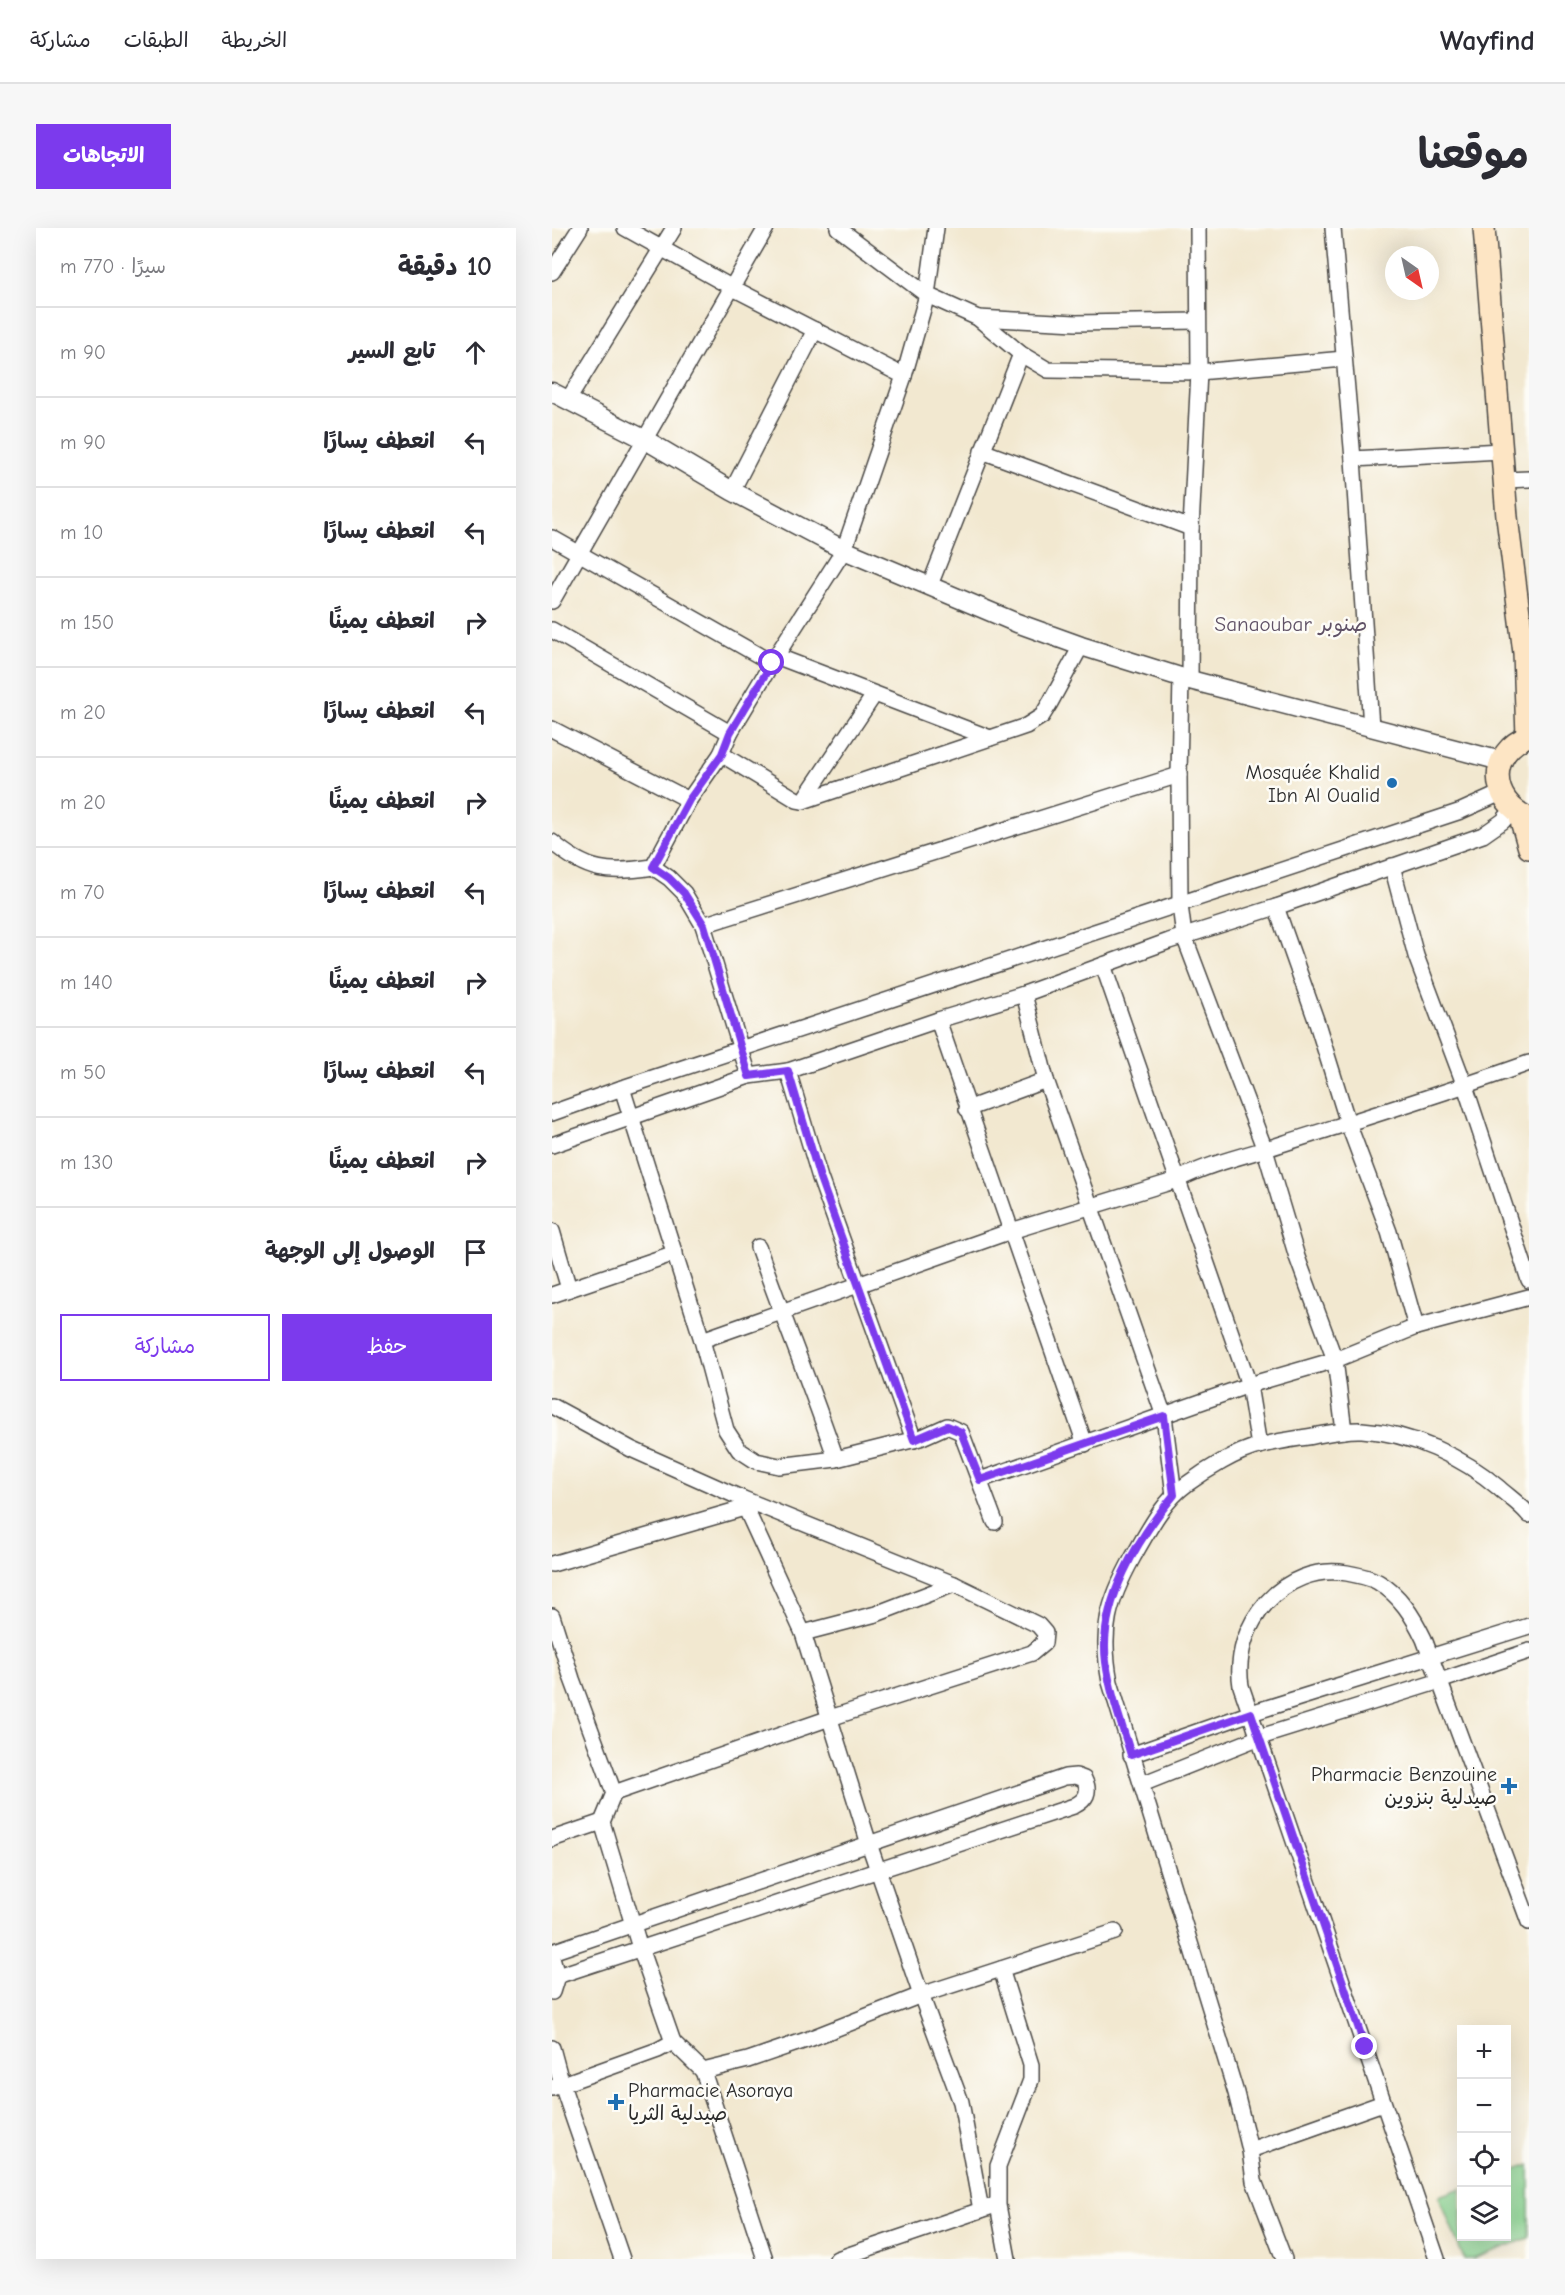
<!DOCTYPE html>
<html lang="ar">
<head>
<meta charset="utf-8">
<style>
  :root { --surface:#fff; --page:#f7f7f7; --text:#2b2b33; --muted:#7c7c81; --line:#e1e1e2; --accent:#7c3aed }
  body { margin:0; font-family:"Comic Neue","Playpen Sans Arabic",sans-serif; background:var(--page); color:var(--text); direction:rtl }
  .controls { position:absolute; right:18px; bottom:18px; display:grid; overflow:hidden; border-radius:0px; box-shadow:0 6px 24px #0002 }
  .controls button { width:54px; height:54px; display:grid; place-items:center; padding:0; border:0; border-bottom:2px solid var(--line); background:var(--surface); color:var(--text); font:30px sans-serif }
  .compass { position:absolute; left:833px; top:18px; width:54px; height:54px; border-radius:50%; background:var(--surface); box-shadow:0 6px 24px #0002; rotate:146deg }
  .stop { position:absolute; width:18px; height:18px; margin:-14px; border:4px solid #7c3aed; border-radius:50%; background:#fff }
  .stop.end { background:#7c3aed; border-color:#fff; box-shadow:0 2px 6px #0008 }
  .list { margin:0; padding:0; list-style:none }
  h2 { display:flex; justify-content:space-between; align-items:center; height:78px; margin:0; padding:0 24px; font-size:26px }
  h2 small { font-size:20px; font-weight:400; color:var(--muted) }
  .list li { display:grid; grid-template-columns:39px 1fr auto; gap:18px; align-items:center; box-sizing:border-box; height:90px; padding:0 24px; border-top:2px solid var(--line) }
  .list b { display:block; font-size:22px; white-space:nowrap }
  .list em { font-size:20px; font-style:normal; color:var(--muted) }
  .actions { display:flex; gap:12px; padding:18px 24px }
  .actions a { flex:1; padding:14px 0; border:2px solid var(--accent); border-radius:0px; text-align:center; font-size:21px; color:var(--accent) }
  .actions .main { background:var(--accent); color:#fff }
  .icon { flex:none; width:33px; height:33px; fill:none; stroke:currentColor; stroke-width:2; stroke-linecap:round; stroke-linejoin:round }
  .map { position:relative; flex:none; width:977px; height:2031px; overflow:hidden; direction:ltr; border-radius:0px }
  header { display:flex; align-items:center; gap:36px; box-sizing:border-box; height:84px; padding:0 30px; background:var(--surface); border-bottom:2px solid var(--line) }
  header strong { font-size:28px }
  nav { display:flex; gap:33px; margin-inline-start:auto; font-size:21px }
  .intro { display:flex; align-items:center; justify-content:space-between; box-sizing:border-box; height:144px; padding:0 36px }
  h1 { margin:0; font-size:42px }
  .button { padding:15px 27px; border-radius:0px; background:var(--accent); color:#fff; font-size:21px; font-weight:700 }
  main { display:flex; gap:36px; padding:0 36px }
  aside { flex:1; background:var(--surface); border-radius:0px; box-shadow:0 6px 24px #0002 }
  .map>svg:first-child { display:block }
</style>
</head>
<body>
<header>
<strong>Wayfind</strong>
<nav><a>الخريطة</a><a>الطبقات</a><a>مشاركة</a></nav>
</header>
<div class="intro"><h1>موقعنا</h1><a class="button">الاتجاهات</a></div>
<main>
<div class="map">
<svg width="977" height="2031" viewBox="0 0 977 2031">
  <rect width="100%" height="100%" fill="#fdfcf7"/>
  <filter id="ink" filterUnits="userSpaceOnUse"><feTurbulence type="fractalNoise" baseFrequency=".0167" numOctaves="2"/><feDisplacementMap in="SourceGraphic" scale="12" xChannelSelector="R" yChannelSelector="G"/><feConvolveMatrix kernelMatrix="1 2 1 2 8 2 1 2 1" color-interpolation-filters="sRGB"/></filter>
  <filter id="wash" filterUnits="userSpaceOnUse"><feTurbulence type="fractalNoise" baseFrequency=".008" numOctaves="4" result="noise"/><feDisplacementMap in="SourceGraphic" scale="24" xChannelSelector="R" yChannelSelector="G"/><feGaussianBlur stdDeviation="1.35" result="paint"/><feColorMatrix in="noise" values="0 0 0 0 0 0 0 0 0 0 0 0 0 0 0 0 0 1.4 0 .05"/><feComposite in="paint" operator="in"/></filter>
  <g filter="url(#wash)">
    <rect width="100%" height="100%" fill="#f2e8d0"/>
    <path fill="#87d18e" stroke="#597e5c" stroke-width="1.5" d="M977,1937V2010L921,2031H912L887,1968L909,1960V2008H954L955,1945Z"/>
  </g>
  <g filter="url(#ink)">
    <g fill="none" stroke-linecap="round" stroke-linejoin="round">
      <defs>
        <g id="minor">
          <path d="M73,0L179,59L352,148"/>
          <path d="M286,0L375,67L426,90L469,126L496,142L647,144L792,131"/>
          <path d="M781,0L801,231L819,499"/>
          <path d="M0,44L28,0"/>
          <path d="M426,90L524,95L646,93"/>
          <path d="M16,172L122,0"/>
          <path d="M430,223L639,300"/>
          <path d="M801,231L949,223"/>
          <path d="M952,252L977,251"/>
          <path d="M180,263L263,102"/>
          <path d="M0,310L220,435"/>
          <path d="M378,357L469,126"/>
          <path d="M0,373L214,0"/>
          <path d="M0,402L178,505"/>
          <path d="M224,428L438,510"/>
          <path d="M629,449L627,547L628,677L632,708L713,922L745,1029L783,1132L792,1203"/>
          <path d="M638,452L639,300L647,144L646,0"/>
          <path d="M0,501L137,572"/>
          <path d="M169,526L245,572L251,573L474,498L490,488L498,475L529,418"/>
          <path d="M251,573L322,467"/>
          <path d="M0,614C35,644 57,646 101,639L117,650L132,665L151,697L197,848"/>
          <path d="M840,638L864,728L913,858L977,1052"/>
          <path d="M101,639L137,572L169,526L178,505L224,428L292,322L352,148L375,67L384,0"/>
          <path d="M724,679L764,792L796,895L837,1004L864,1099"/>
          <path d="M151,697L627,547"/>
          <path d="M551,737L697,1157L707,1218"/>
          <path d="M472,766L494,852L612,1188L622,1267"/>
          <path d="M386,792L533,1216"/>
          <path d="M236,843L268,950L362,1212"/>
          <path d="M70,860L150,1112L174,1202L187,1222L204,1233L227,1238L284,1231L368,1210L395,1198L409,1204L443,1294"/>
          <path d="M415,881L494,852"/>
          <path d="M0,885L70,860L909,583L949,565"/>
          <path d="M0,917L197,848L236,843L386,792L472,766L617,713L724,679L931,607L951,593L961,581"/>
          <path d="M0,1003L17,1061"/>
          <path d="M206,1019C231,1090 260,1160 284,1231"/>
          <path d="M0,1067L123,1025"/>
          <path d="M150,1112L459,1003L625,952C660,934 697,927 733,915C815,889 897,864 977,835"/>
          <path d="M0,1178L79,1221L189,1270L402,1356L486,1397L493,1405L492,1415L480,1425L278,1490L62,1565"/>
          <path d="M428,1252L697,1157L783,1132L864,1099L977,1069"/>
          <path d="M189,1270L251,1405L317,1616L369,1767L409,1874L429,1982"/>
          <path d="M0,1336L192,1280"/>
          <path d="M0,1388L20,1451L62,1565L50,1594L88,1720L121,1814"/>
          <path d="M251,1405L324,1386L402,1356"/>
          <path d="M579,1527L699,1485L977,1398"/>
          <path d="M590,1556L708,1509L888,1453L977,1423"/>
          <path d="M0,1611L50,1594"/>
          <path d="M0,1724L513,1549L524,1548L532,1551C539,1564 534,1572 522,1578L5,1748"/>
          <path d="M0,1730L5,1748L0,1764"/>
          <path d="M449,1741L479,1837V1852L446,1938V1977L456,2031"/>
          <path d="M0,1820L10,1857L70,2031"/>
          <path d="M151,1843L213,2031"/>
          <path d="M0,1860L106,1822L121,1814L151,1843L196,1832L257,1811L369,1767L563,1704"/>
          <path d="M698,1922L831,1875"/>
          <path d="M285,2031L438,1979"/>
          <path d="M732,2031L702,1953L698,1922L684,1865L558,1454C548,1402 556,1374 581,1329C596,1303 611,1273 635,1256C654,1242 685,1223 707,1218C725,1213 743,1211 761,1208C777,1205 794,1201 810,1202C859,1205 911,1229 947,1260C957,1269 969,1277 977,1287"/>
          <path d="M885,2031L689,1458C679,1397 732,1334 795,1345C806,1347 817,1349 826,1354C848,1367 861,1388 872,1411L977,1694"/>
        </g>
        <path id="tertiary" d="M0,164L92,211L180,263L292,322L465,395L529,418L638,452L949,533"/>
        <g id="secondary">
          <path d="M932,0L955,289L972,425L975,508"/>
          <path d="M977,508C935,524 937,573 977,590"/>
          <path d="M967,586L977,620"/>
        </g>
      </defs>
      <use href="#minor" stroke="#494744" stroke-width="18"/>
      <use href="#tertiary" stroke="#494744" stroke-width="21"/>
      <use href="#secondary" stroke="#494744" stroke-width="24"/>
      <use href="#minor" stroke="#fff" stroke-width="15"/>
      <use href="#tertiary" stroke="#fff" stroke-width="18"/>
      <use href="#secondary" stroke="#fde5c4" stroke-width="21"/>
    </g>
  </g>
  <g fill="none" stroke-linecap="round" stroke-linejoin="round" filter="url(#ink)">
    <path stroke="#7c3aed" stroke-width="8" d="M220,435L178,505L170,526L137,572L101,639L117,650L132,665L152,697L197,848L236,843L268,950L362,1212L395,1198L409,1204L428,1252L612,1188L622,1267C586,1310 546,1375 554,1434C558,1465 570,1497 579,1527L699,1485L813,1819"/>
  </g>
  <g fill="#1f6fb2" stroke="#fdfcf7" stroke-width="2">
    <circle cx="840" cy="555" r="6"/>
    <path d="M954 1549h6v6h6v6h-6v6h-6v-6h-6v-6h6z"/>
    <path d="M61 1865h6v6h6v6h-6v6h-6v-6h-6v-6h6z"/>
  </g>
  <g text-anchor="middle" stroke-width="5" stroke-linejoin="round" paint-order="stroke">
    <g font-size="20" fill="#2b2b2b" stroke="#fdfcf7" text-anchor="end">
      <text x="828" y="551">Mosquée Khalid<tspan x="828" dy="23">Ibn Al Oualid</tspan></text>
      <text x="945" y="1553">Pharmacie Benzouine<tspan x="945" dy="23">صيدلية بنزوين</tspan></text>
      <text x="76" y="1869" text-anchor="start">Pharmacie Asoraya<tspan x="76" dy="23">صيدلية الثريا</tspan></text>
    </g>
    <g font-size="21" fill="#605266" stroke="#fdfcf7">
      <text x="739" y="403">Sanaoubar صنوبر</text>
    </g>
  </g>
</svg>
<div class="controls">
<button>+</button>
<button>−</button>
<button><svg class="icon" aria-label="locate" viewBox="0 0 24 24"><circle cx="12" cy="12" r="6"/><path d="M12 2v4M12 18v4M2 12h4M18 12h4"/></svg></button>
<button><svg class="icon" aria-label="layers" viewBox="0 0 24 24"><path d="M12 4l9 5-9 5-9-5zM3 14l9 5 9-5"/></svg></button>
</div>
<svg class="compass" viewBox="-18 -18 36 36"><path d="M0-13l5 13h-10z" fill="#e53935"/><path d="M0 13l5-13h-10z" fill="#7c7c81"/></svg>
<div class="stop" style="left:220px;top:435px"></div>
<div class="stop end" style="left:813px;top:1819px"></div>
</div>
<aside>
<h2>10 دقيقة<small>سيرًا · 770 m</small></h2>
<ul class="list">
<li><svg class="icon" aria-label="ahead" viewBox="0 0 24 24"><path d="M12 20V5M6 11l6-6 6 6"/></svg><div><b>تابع السير</b></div><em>90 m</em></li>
<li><svg class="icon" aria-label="left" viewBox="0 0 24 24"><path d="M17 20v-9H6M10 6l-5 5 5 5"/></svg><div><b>انعطف يسارًا</b></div><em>90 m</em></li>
<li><svg class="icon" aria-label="left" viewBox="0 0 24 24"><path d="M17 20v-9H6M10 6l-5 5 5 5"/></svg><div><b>انعطف يسارًا</b></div><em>10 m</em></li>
<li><svg class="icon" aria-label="right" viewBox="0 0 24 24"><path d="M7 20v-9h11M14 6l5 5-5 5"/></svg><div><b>انعطف يمينًا</b></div><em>150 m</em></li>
<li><svg class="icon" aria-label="left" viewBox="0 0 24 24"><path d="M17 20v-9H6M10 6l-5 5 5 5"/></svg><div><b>انعطف يسارًا</b></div><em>20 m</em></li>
<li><svg class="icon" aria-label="right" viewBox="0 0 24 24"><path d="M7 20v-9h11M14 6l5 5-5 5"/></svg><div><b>انعطف يمينًا</b></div><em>20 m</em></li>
<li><svg class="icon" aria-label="left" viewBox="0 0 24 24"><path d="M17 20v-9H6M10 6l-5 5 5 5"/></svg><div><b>انعطف يسارًا</b></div><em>70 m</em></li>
<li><svg class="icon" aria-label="right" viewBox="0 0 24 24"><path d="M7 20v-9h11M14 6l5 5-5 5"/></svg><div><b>انعطف يمينًا</b></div><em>140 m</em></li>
<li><svg class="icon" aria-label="left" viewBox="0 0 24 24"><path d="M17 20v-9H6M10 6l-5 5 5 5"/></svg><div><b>انعطف يسارًا</b></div><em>50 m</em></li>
<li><svg class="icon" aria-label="right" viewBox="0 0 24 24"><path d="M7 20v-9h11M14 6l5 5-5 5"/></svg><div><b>انعطف يمينًا</b></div><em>130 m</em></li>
<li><svg class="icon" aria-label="arrive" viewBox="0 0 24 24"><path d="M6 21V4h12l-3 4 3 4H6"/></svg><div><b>الوصول إلى الوجهة</b></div></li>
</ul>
<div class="actions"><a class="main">حفظ</a><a>مشاركة</a></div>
</aside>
</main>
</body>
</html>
